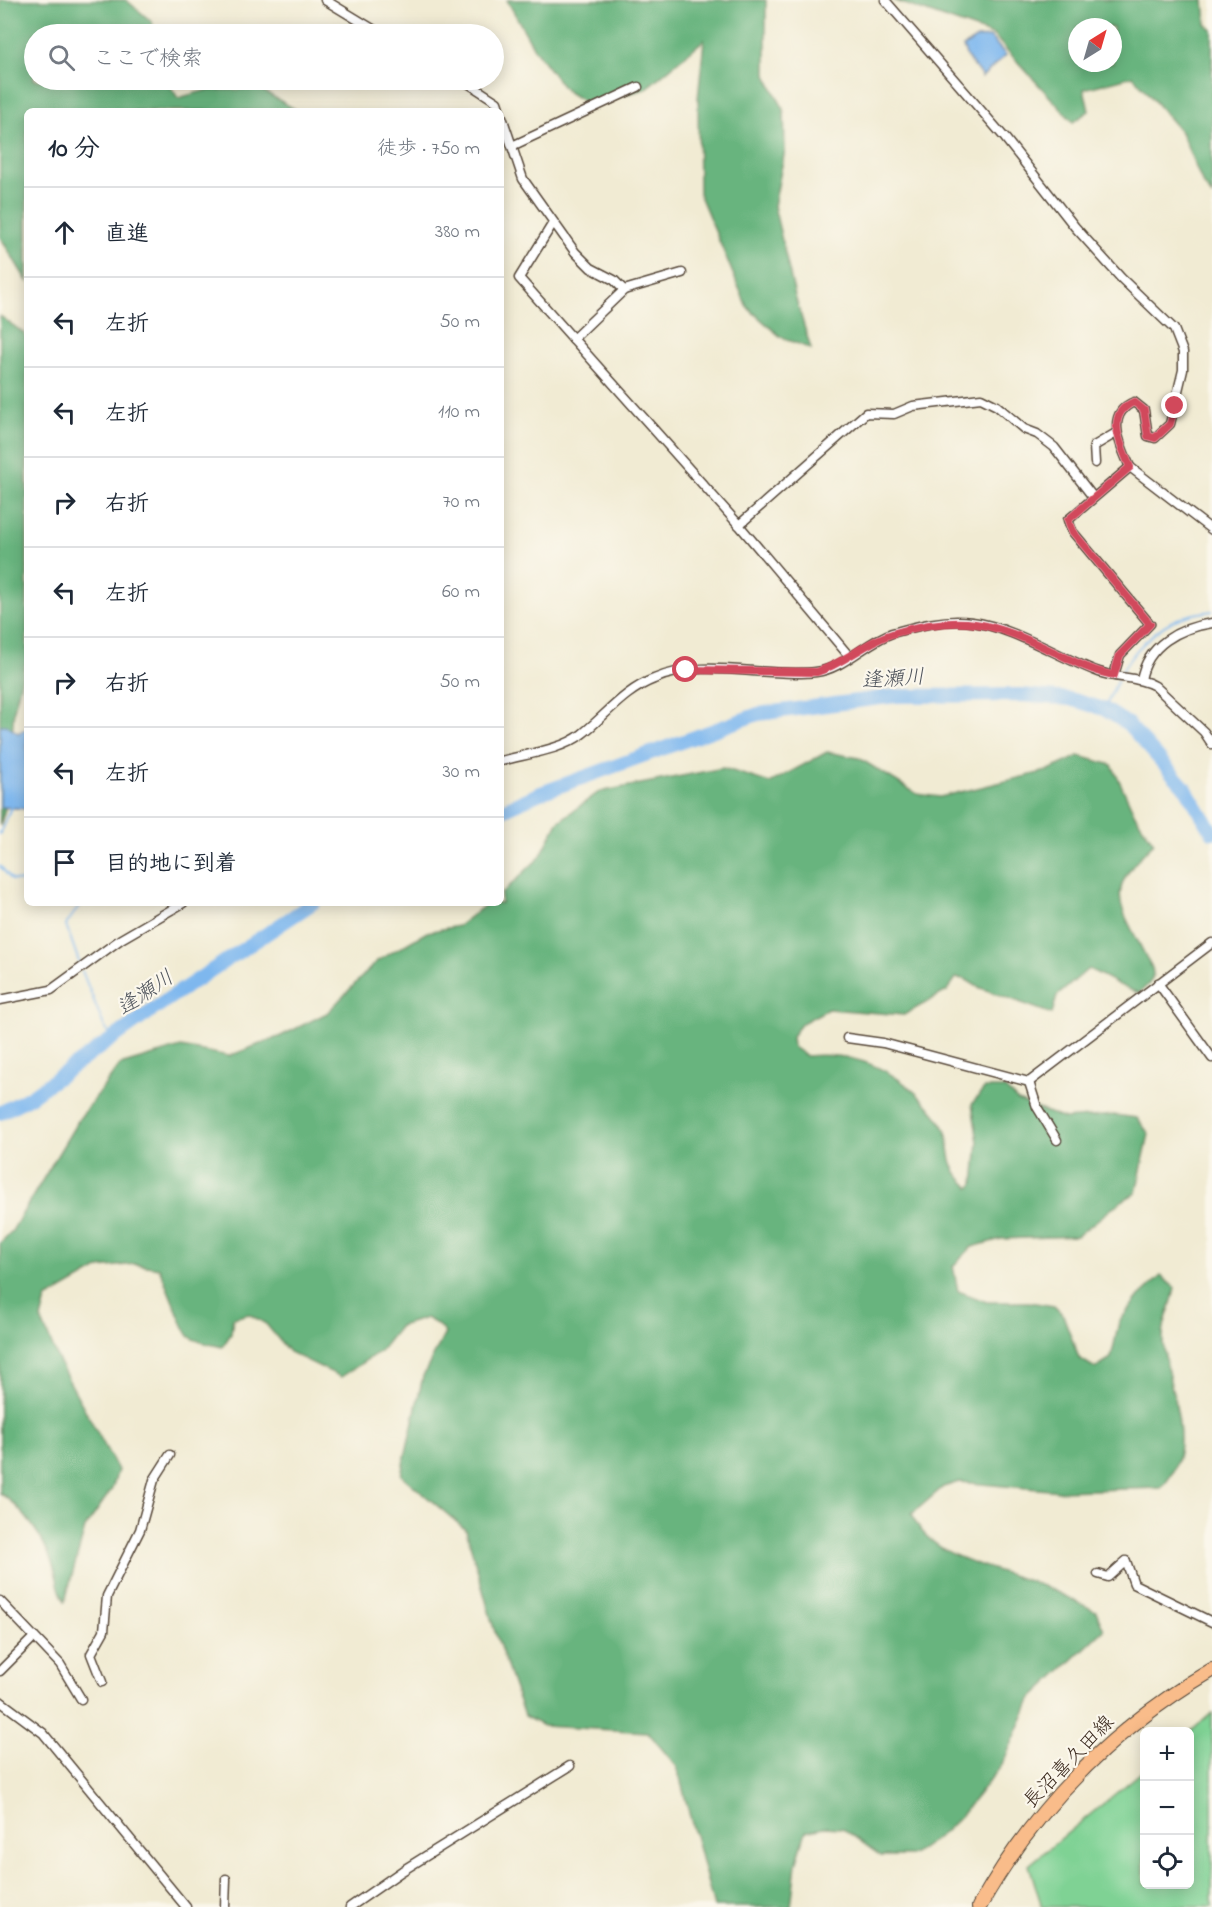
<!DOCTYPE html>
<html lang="ja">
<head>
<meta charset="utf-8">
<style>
  :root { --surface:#fff; --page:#f6f6f7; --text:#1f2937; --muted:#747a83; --line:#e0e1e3 }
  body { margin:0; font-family:"Indie Flower","Klee One",sans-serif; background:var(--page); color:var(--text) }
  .controls { position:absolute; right:18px; bottom:18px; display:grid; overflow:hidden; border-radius:9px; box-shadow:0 3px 15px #0003 }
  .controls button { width:54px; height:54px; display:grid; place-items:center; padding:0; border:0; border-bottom:2px solid var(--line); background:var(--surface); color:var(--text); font:30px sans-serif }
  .compass { position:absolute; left:1068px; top:18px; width:54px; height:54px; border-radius:50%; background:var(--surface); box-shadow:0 3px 15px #0003; rotate:37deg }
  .stop { position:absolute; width:18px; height:18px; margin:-14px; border:4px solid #d1495b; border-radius:50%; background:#fff }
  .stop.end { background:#d1495b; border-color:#fff; box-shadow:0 2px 6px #0008 }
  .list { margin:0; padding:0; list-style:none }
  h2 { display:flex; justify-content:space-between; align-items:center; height:78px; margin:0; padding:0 24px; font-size:26px }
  h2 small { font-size:20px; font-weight:400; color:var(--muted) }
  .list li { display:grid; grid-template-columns:39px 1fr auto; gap:18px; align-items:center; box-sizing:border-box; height:90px; padding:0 24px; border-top:2px solid var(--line) }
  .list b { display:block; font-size:22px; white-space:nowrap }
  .list em { font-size:20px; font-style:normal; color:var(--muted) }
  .icon { flex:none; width:33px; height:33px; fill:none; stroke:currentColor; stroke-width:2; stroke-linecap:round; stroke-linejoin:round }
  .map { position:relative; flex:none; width:1212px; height:1907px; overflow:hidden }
  .search { position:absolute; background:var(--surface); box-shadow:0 3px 15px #0003; left:24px; top:24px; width:480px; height:66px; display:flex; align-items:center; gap:15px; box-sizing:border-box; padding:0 21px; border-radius:33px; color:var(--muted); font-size:22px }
  .panel { position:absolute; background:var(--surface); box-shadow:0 3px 15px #0003; left:24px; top:108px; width:480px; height:798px; border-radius:9px }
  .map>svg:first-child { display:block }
</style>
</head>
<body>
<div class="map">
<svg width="1212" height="1907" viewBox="0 0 1212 1907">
  <rect width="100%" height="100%" fill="#fbf7ec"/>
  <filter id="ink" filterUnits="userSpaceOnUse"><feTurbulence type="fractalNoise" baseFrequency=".0167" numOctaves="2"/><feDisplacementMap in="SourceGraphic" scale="12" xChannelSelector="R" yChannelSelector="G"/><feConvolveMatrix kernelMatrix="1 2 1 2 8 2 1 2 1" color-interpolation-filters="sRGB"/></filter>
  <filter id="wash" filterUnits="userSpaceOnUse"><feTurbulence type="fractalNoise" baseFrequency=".008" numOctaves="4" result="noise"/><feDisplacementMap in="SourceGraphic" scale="24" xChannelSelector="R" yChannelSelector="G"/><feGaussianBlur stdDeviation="1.35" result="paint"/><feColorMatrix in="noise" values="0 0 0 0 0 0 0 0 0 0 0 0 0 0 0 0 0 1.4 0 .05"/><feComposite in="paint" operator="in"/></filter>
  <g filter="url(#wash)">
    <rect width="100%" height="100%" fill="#f1ebd3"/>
    <path fill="#7fd294" stroke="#5d7e59" stroke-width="1.5" d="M1212,1713V1907H1042L1029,1865L1144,1770V1884H1190V1732Z"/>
    <g fill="#67b47e" stroke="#516f4e" stroke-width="1.5" fill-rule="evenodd">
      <path d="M0,0H126L152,22L155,34H34V80H166L178,98L207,90L260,89L298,111H27V281L0,237Z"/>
      <path d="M507,0H766V75L784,110L785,150L774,206L795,296L811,349L781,337L747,307L699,193L698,99L704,40L645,89L589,105L565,90L535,50Z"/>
      <path d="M893,0H1204L1206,24L1212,30V196L1202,182L1181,132L1133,76L1084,89L1089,111L1073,122L993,35ZM1077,27H1113V63H1077Z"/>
      <path d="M0,316L25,334L27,342V656L14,710L7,802L0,826Z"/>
      <path d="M827,752L859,758L917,794L940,797L1047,771L1079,756L1112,765L1135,815L1154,843C1103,892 1118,901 1146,957C1150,964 1155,970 1152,979C1150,984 1143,989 1139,993C1120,988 1106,976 1088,969L1057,996L1052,1014L978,987L965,979L956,978L947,991L904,1015L828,1009L802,1023L792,1036L793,1047L806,1056C864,1050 911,1078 943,1125C951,1138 947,1158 955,1170C958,1177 965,1182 970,1188L974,1184L978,1142L972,1104L985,1088H1004L1018,1101L1065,1119L1115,1115L1137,1118L1149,1134L1136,1193L1120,1202L1077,1236L1001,1239L972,1247L953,1266L958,1291L987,1302H1029L1054,1306L1063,1315L1079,1358L1095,1368L1111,1358L1119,1322L1139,1296L1161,1276L1175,1288C1172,1307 1162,1322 1163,1341C1166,1389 1201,1447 1161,1488L1060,1491L959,1482L943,1487L912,1514C929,1560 996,1567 1037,1584C1057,1591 1076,1602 1096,1611L1104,1630L1032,1698L1002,1765L963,1813L943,1833L911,1856H881L842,1828L824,1827L806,1831L796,1864L791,1907H714L677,1767L648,1732L543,1726L524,1716L494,1629L466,1530L401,1475L423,1376L445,1333L437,1324L426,1318L400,1326L380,1351L341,1377L289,1352L266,1324L249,1314L233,1318L231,1334L222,1347C213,1344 198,1343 190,1337C184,1334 165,1280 159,1268L135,1264L100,1268L46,1299L41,1319L61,1366L118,1470L112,1489L85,1528L65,1601C57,1590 58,1577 53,1565C44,1538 23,1508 0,1493V1243L12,1231L79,1119L120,1065L181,1047L229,1056L281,1036L327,1013L377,961L427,932L458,926L488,903H501V894L540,857L558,822L599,792L723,768L770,783Z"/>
    </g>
    <g fill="#7eb7ee" stroke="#5c7086" stroke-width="1.5">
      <path d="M990,37L1006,55L982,77L967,57L963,47L977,38Z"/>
      <path d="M0,725H6L18,733L27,729V809L0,807Z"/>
    </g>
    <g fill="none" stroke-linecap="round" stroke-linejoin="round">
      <g stroke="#7eb7ee" stroke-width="2">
        <path d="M1120,675C1130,654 1158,625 1180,618C1190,614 1201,613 1212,611"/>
        <path d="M1104,709L1118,680"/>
        <path d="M0,834L11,807"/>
        <path d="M0,866L12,880L27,882"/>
        <path d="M80,965L66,925L81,903"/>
        <path d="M82,971L104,1026L112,1039"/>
      </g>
      <g stroke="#7eb7ee" stroke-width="14">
        <path d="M501,811L538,794L758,714L896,696L1021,695L1070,699L1104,709L1128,724L1186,789L1212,832"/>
        <path d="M0,1113L30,1097L171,997L313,903"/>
      </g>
    </g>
  </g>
  <g filter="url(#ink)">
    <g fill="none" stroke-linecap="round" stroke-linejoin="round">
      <defs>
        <g id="minor">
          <path d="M325,0L381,34"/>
          <path d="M885,0L1005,138L1075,227L1121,278L1174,329L1183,352V370L1170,424L1155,438L1148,436L1144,410L1134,402C1104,414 1121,446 1130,467"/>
          <path d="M463,80L497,102L523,179L575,252L591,268L614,280L624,290L573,339"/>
          <path d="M512,146L638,87"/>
          <path d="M553,223L519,278L739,525L849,656"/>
          <path d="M624,290L682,273"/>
          <path d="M1095,463L1094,446L1116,433"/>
          <path d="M739,525L866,413L894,414L913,406L981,398L997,406L1024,429L1037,434L1054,447L1093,497"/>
          <path d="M1114,675L1120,655L1150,624L1072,531L1068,520L1130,467L1212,530"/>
          <path d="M1141,680C1147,645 1179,628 1212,623"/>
          <path d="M501,761C526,754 562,750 582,734C606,715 625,690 654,679C705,657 762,678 816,672C843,669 866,642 892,633C917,626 946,618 972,622C1013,627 1060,658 1099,672C1117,679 1138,676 1155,686L1204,732L1212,744"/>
          <path d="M1158,983L1212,1058"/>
          <path d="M0,1000L51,990L121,939L183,903"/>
          <path d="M847,1038L883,1043L1029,1082L1212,943"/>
          <path d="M1029,1082L1037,1107L1057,1140"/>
          <path d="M1098,1574L1108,1577L1126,1561L1134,1584L1212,1622"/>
          <path d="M0,1601L60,1664L81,1699"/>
          <path d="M0,1671L34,1637"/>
          <path d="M102,1682L91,1654L104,1631L107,1596L140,1530L154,1480L170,1455"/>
          <path d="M0,1701L43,1733L186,1907"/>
          <path d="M225,1907L226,1879"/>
          <path d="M350,1907L402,1871L570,1766"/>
        </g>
        <path id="primary" d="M979,1907C1035,1807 1113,1728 1212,1670"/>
      </defs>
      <use href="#minor" stroke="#564739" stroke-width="11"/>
      <use href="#primary" stroke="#564739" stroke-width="16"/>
      <use href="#minor" stroke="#fff" stroke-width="8"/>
      <use href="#primary" stroke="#f9bc8a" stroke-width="14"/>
    </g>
  </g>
  <g fill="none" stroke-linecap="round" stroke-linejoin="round" filter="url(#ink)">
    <path stroke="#d1495b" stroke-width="8" d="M686,670L817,672C845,663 866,641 895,633C962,613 993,623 1054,652C1074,661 1093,672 1114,675L1120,655L1150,624L1072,531L1068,520L1130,467C1121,445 1104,414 1134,402L1144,410L1148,436L1155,438L1170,424L1175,406"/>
  </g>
  <g text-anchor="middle" stroke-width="4.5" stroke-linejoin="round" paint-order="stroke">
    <g font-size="20" fill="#3b2a1e" stroke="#fbf7ec">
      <text transform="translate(1068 1761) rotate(-46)" y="7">長沼喜久田線</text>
    </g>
    <g font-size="21" font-style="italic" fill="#4f545c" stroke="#fbf7ec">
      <text transform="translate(893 678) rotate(-4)" y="7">逢瀬川</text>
      <text transform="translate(145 992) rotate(-34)" y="7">逢瀬川</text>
    </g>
  </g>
</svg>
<div class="controls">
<button>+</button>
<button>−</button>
<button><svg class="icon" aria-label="locate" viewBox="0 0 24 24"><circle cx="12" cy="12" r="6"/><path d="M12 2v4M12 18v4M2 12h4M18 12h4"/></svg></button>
</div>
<svg class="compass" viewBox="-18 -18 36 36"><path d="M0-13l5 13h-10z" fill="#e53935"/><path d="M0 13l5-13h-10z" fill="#747a83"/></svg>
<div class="stop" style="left:686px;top:670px"></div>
<div class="stop end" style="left:1175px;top:406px"></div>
<div class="search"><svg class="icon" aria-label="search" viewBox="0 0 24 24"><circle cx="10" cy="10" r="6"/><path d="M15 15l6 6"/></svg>ここで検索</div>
<section class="panel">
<h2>10 分<small>徒歩 · 750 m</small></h2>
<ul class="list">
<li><svg class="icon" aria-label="ahead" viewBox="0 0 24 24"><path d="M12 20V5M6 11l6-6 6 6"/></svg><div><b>直進</b></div><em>380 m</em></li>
<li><svg class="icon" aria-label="left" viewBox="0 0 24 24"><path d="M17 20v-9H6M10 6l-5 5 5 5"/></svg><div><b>左折</b></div><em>50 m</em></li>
<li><svg class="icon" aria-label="left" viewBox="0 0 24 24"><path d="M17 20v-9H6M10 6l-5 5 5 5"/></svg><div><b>左折</b></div><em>110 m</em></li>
<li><svg class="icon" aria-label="right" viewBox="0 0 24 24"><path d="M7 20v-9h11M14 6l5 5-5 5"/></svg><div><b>右折</b></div><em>70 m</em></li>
<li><svg class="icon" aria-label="left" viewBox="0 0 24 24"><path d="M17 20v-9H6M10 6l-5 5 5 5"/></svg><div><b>左折</b></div><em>60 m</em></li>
<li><svg class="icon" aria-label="right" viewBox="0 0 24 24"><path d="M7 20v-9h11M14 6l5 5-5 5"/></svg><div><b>右折</b></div><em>50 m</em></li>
<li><svg class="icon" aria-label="left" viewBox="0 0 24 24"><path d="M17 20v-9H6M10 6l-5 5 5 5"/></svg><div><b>左折</b></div><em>30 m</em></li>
<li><svg class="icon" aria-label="arrive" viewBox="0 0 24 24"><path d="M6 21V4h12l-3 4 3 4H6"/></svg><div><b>目的地に到着</b></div></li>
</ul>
</section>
</div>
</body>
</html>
